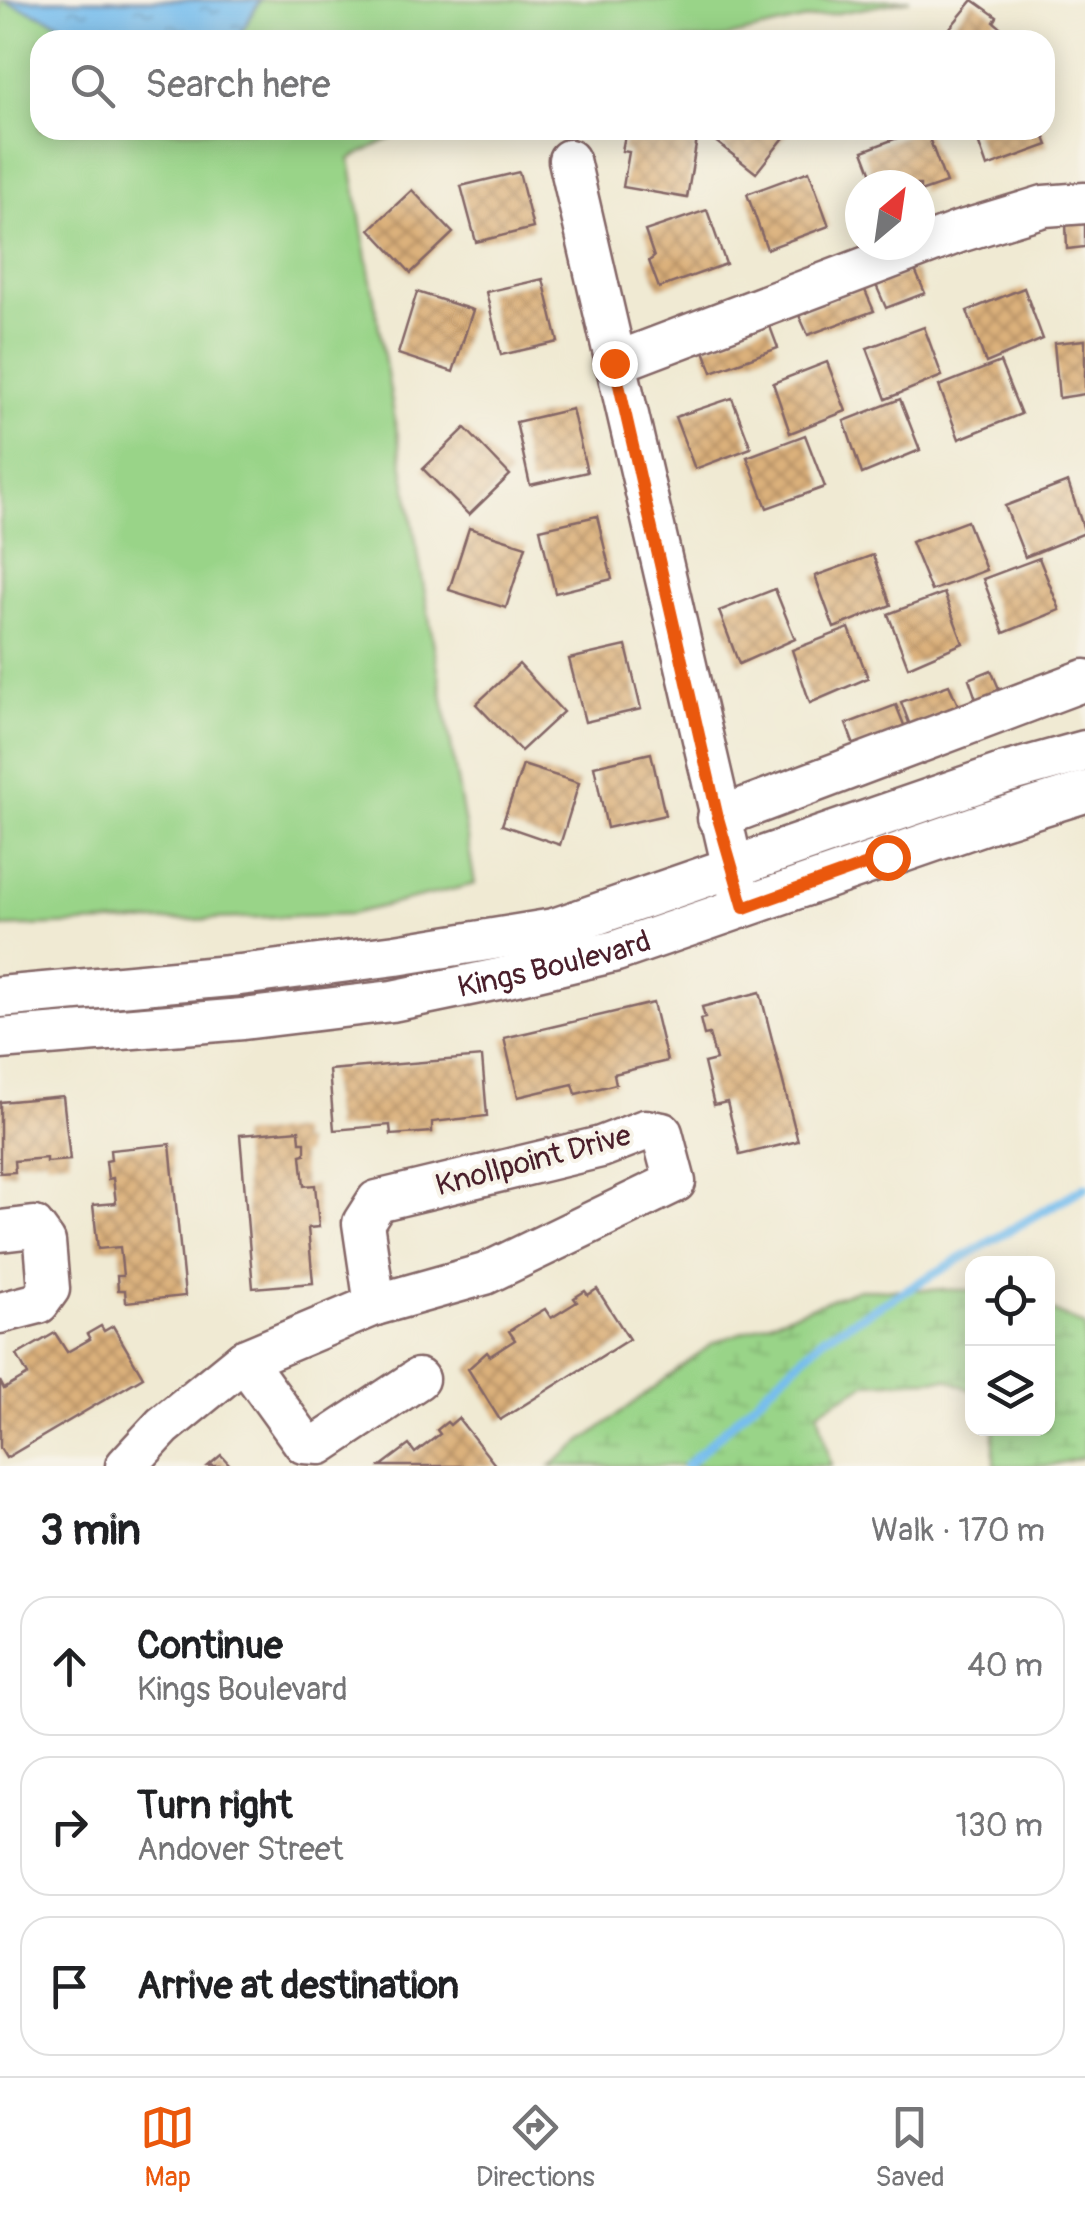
<!DOCTYPE html>
<html lang="en">
<head>
<meta charset="utf-8">
<style>
  :root { --surface:#fff; --page:#f2f2f2; --text:#202124; --muted:#757577; --line:#e0e0e0; --accent:#ea580c }
  body { margin:0; font-family:Pangolin,sans-serif; background:var(--page); color:var(--text) }
  .controls { position:absolute; right:30px; bottom:30px; display:grid; overflow:hidden; border-radius:20px; box-shadow:0 5px 25px #0003 }
  .controls button { width:90px; height:90px; display:grid; place-items:center; padding:0; border:0; border-bottom:2px solid var(--line); background:var(--surface); color:var(--text); font:50px sans-serif }
  .compass { position:absolute; left:845px; top:170px; width:90px; height:90px; border-radius:50%; background:var(--surface); box-shadow:0 5px 25px #0003; rotate:29deg }
  .stop { position:absolute; width:30px; height:30px; margin:-22px; border:8px solid #ea580c; border-radius:50%; background:#fff }
  .stop.end { background:#ea580c; border-color:#fff; box-shadow:0 2px 10px #0008 }
  .list { margin:0; padding:0; list-style:none }
  h2 { display:flex; justify-content:space-between; align-items:center; height:130px; margin:0; padding:0 40px; font-size:42px }
  h2 small { font-size:32px; font-weight:400; color:var(--muted) }
  .list li { display:grid; grid-template-columns:65px 1fr auto; gap:30px; align-items:center; box-sizing:border-box; height:140px; margin:0 20px 20px; padding:0 20px; border:2px solid var(--line); border-radius:30px }
  .list b { display:block; font-size:38px; white-space:nowrap }
  .list p { margin:0; font-size:32px; white-space:nowrap; color:var(--muted) }
  .list em { font-size:32px; font-style:normal; color:var(--muted) }
  .icon { flex:none; width:55px; height:55px; fill:none; stroke:currentColor; stroke-width:2; stroke-linecap:round; stroke-linejoin:round }
  .map { position:relative; flex:none; width:1085px; height:1466px; overflow:hidden }
  .search { position:absolute; background:var(--surface); box-shadow:0 5px 25px #0003; left:30px; right:30px; top:30px; height:110px; display:flex; align-items:center; gap:25px; box-sizing:border-box; padding:0 35px; border-radius:30px; color:var(--muted); font-size:38px }
  .sheet { height:610px; background:var(--surface) }
  nav { display:flex; justify-content:space-around; align-items:center; box-sizing:border-box; height:140px; border-top:2px solid var(--line); background:var(--surface); font-size:28px; color:var(--muted) }
  nav a { display:grid; justify-items:center; gap:5px }
  nav .on { color:var(--accent) }
  .map>svg:first-child { display:block }
</style>
</head>
<body>
<div class="map">
<svg width="1085" height="1466" viewBox="0 0 1085 1466">
  <defs>
    <pattern id="wetland-marsh" width="20" height="14" patternUnits="userSpaceOnUse" patternTransform="scale(2.5)"><rect width="20" height="14" fill="#99d488"/><path d="M1 5h8M5 5V1M11 12h8M15 12V8" fill="none" stroke="#85b676"/></pattern>
    <pattern id="water-ripples" width="26" height="14" patternUnits="userSpaceOnUse" patternTransform="scale(2.5)"><rect width="26" height="14" fill="#77beee"/><path d="M2 4q2-2 4 0t4 0M15 11q2-2 4 0t4 0" fill="none" stroke="#649ac1"/></pattern>
    <pattern id="building-cross-hatch" width="8" height="8" patternUnits="userSpaceOnUse" patternTransform="scale(2.5)"><rect width="8" height="8" fill="#dbb17b"/><path d="M0 0l8 8M0 8l8-8" fill="none" stroke="#b48f65"/></pattern>
  </defs>
  <rect width="100%" height="100%" fill="#f7f3e8"/>
  <filter id="ink" filterUnits="userSpaceOnUse"><feTurbulence type="fractalNoise" baseFrequency=".01" numOctaves="2"/><feDisplacementMap in="SourceGraphic" scale="20" xChannelSelector="R" yChannelSelector="G"/><feConvolveMatrix kernelMatrix="1 2 1 2 8 2 1 2 1" color-interpolation-filters="sRGB"/></filter>
  <filter id="wash" filterUnits="userSpaceOnUse"><feTurbulence type="fractalNoise" baseFrequency=".0048" numOctaves="4" result="noise"/><feDisplacementMap in="SourceGraphic" scale="40" xChannelSelector="R" yChannelSelector="G"/><feGaussianBlur stdDeviation="2.25" result="paint"/><feColorMatrix in="noise" values="0 0 0 0 0 0 0 0 0 0 0 0 0 0 0 0 0 1.4 0 .05"/><feComposite in="paint" operator="in"/></filter>
  <g filter="url(#wash)">
    <rect width="100%" height="100%" fill="#f0ead3"/>
    <path fill="#99d488" stroke="#727a5a" stroke-width="2.5" d="M0,0H910L811,18L715,40H40V130H407L350,159L475,884L351,914L0,927Z"/>
    <g fill="url(#wetland-marsh)" stroke="#727a5a" stroke-width="2.5">
      <path d="M859,1289L972,1290V1391L948,1379L868,1383L818,1411L831,1466H550L713,1343Z"/>
      <path d="M1048,1309L1085,1326V1457L1048,1466H994V1429L1048,1428Z"/>
    </g>
    <path fill="url(#water-ripples)" stroke="#606e8c" stroke-width="2.5" d="M2,0H260L237,40H83L68,26Z"/>
    <g fill="none" stroke-linecap="round" stroke-linejoin="round">
      <path stroke="#77beee" stroke-width="9" d="M686,1466L823,1338L1085,1187"/>
    </g>
    <g id="blocks">
      <g fill="url(#building-cross-hatch)">
        <path d="M973,0L997,17L994,22L1016,40H940Z"/>
        <path d="M626,130L697,139L687,198L623,187L629,152L622,151Z"/>
        <path d="M714,130H790L756,173L709,136Z"/>
        <path d="M918,130H926L946,183L920,192V185H876L863,151Z"/>
        <path d="M974,130H1042L1048,145L987,167Z"/>
        <path d="M809,171L829,226L767,249L747,194Z"/>
        <path d="M519,172L533,228L476,242L461,186Z"/>
        <path d="M412,190L453,233L411,273L370,229Z"/>
        <path d="M707,210L726,264L659,288L649,261L654,257L645,231Z"/>
        <path d="M1085,220V247L1067,249L1066,222Z"/>
        <path d="M915,270L925,293L886,308L876,285Z"/>
        <path d="M543,279L558,342L501,355L486,292Z"/>
        <path d="M864,288L874,311L808,335L798,313Z"/>
        <path d="M1024,288L1043,339L986,363L967,311Z"/>
        <path d="M417,292L473,310L453,372L398,354Z"/>
        <path d="M769,324L778,348L712,372L703,348Z"/>
        <path d="M924,327L942,376L886,399L867,348Z"/>
        <path d="M1085,340V394L1059,398L1054,343Z"/>
        <path d="M827,362L846,411L790,433L773,383Z"/>
        <path d="M1000,362L1021,414L959,439L939,386Z"/>
        <path d="M732,398L751,448L695,469L675,417Z"/>
        <path d="M900,399L920,450L862,474L844,421Z"/>
        <path d="M572,409L587,472L530,485L516,422Z"/>
        <path d="M465,428L510,475L469,515L423,469Z"/>
        <path d="M805,435L825,487L767,508L747,457Z"/>
        <path d="M1068,482L1085,533L1025,557L1005,506Z"/>
        <path d="M597,516L612,579L555,593L540,529Z"/>
        <path d="M967,521L986,570L931,591L911,542Z"/>
        <path d="M469,528L526,546L506,608L449,590Z"/>
        <path d="M873,555L891,605L834,628L815,576Z"/>
        <path d="M1039,558L1060,610L1004,633L983,579Z"/>
        <path d="M775,589L795,639L739,664L719,611Z"/>
        <path d="M944,593L963,643L908,667L888,614Z"/>
        <path d="M849,628L868,678L810,703L792,650Z"/>
        <path d="M626,646L641,709L585,722L569,659Z"/>
        <path d="M519,664L563,712L521,751L476,704Z"/>
        <path d="M991,670L1000,691L977,702L969,679Z"/>
        <path d="M949,685L960,709L911,728L901,702Z"/>
        <path d="M896,705L906,730L855,748L846,724Z"/>
        <path d="M651,753L665,815L607,828L594,766Z"/>
        <path d="M523,765L579,783L560,845L502,825Z"/>
        <path d="M760,992L798,1141L740,1155L727,1102L714,1105L704,1063L716,1060L709,1034L704,1035L700,1019L705,1018L702,1007Z"/>
        <path d="M653,1003L667,1061L614,1074L616,1084L576,1094L573,1084L518,1097L504,1038Z"/>
        <path d="M482,1057L487,1116L432,1122V1132L391,1135L390,1125L334,1130L329,1070Z"/>
        <path d="M63,1096L70,1160L46,1162V1158L14,1161L15,1172L0,1173V1102Z"/>
        <path d="M299,1130L300,1142H305V1154L301,1155L304,1186L315,1185L319,1227L308,1228L313,1283L253,1288L240,1135Z"/>
        <path d="M170,1144L185,1296L126,1302L125,1290H118L117,1276H123L120,1247L98,1249L93,1205L116,1203L113,1178L108,1179L106,1161L111,1160L110,1150Z"/>
        <path d="M597,1289L629,1339L500,1420L468,1369L487,1352L490,1356L515,1340L509,1331L528,1319L545,1309L551,1318L577,1302L574,1298L585,1291L588,1295Z"/>
        <path d="M101,1326L104,1331L113,1326L143,1377L6,1458L0,1448V1381L4,1389L28,1375L17,1355L55,1333L67,1352L90,1339L87,1334Z"/>
        <path d="M458,1418L496,1466H381L409,1445L415,1453L440,1434L437,1430L447,1422L450,1425Z"/>
        <path d="M221,1455L231,1466H208Z"/>
      </g>
    </g>
  </g>
  <g filter="url(#ink)">
    <use href="#blocks" fill-opacity="0" stroke="#846666" stroke-width="2.5"/>
    <g fill="none" stroke-linecap="round" stroke-linejoin="round">
      <defs>
        <g id="minor">
          <path d="M569,160L738,890"/>
          <path d="M615,363L959,232L1044,206L1085,203"/>
          <path d="M718,818L1085,680"/>
          <path d="M0,997L240,975L396,955L554,929L1005,773L1085,751"/>
          <path id="s1" d="M0,1039L243,1019L392,1001L503,978L616,951L989,822L1085,792"/>
          <path d="M645,1130L662,1133L675,1182L485,1274L375,1305L363,1223L377,1201L601,1147Z"/>
          <path d="M0,1231L34,1227L45,1242L49,1289L39,1303L0,1313"/>
          <path d="M244,1360L304,1443L320,1444L418,1379"/>
          <path d="M126,1466L163,1426L244,1360L375,1305"/>
        </g>
      </defs>
      <use href="#minor" stroke="#846666" stroke-width="45"/>
      <use href="#minor" stroke="#fff" stroke-width="40"/>
    </g>
  </g>
  <g fill="none" stroke-linecap="round" stroke-linejoin="round" filter="url(#ink)">
    <path stroke="#ea580c" stroke-width="12" d="M614,363L718,818L744,908L887,857"/>
  </g>
  <g text-anchor="middle" stroke-width="8" stroke-linejoin="round" paint-order="stroke">
    <g font-size="30" fill="#4a1f2b" stroke="#f7f3e8">
      <text dy="10" stroke="none"><textPath href="#s1" startOffset="560">Kings Boulevard</textPath></text>
      <text transform="translate(533 1160) rotate(-15)" y="10">Knollpoint Drive</text>
    </g>
  </g>
</svg>
<div class="controls">
<button><svg class="icon" aria-label="locate" viewBox="0 0 24 24"><circle cx="12" cy="12" r="6"/><path d="M12 2v4M12 18v4M2 12h4M18 12h4"/></svg></button>
<button><svg class="icon" aria-label="layers" viewBox="0 0 24 24"><path d="M12 4l9 5-9 5-9-5zM3 14l9 5 9-5"/></svg></button>
</div>
<svg class="compass" viewBox="-18 -18 36 36"><path d="M0-13l5 13h-10z" fill="#e53935"/><path d="M0 13l5-13h-10z" fill="#757577"/></svg>
<div class="stop" style="left:887px;top:857px"></div>
<div class="stop end" style="left:614px;top:363px"></div>
<div class="search"><svg class="icon" aria-label="search" viewBox="0 0 24 24"><circle cx="10" cy="10" r="6"/><path d="M15 15l6 6"/></svg>Search here</div>
</div>
<section class="sheet">
<h2>3 min<small>Walk · 170 m</small></h2>
<ul class="list">
<li><svg class="icon" aria-label="ahead" viewBox="0 0 24 24"><path d="M12 20V5M6 11l6-6 6 6"/></svg><div><b>Continue</b><p>Kings Boulevard</p></div><em>40 m</em></li>
<li><svg class="icon" aria-label="right" viewBox="0 0 24 24"><path d="M7 20v-9h11M14 6l5 5-5 5"/></svg><div><b>Turn right</b><p>Andover Street</p></div><em>130 m</em></li>
<li><svg class="icon" aria-label="arrive" viewBox="0 0 24 24"><path d="M6 21V4h12l-3 4 3 4H6"/></svg><div><b>Arrive at destination</b></div></li>
</ul>
</section>
<nav>
<a class="on"><svg class="icon" aria-label="map" viewBox="0 0 24 24"><path d="M3 6l6-2 6 2 6-2v14l-6 2-6-2-6 2zM9 4v14M15 6v14"/></svg>Map</a>
<a><svg class="icon" aria-label="directions" viewBox="0 0 24 24"><path d="M12 3l9 9-9 9-9-9zM9 14v-3h6M13 9l2 2-2 2"/></svg>Directions</a>
<a><svg class="icon" aria-label="saved" viewBox="0 0 24 24"><path d="M7 4h10v16l-5-4-5 4z"/></svg>Saved</a>
</nav>
</body>
</html>
